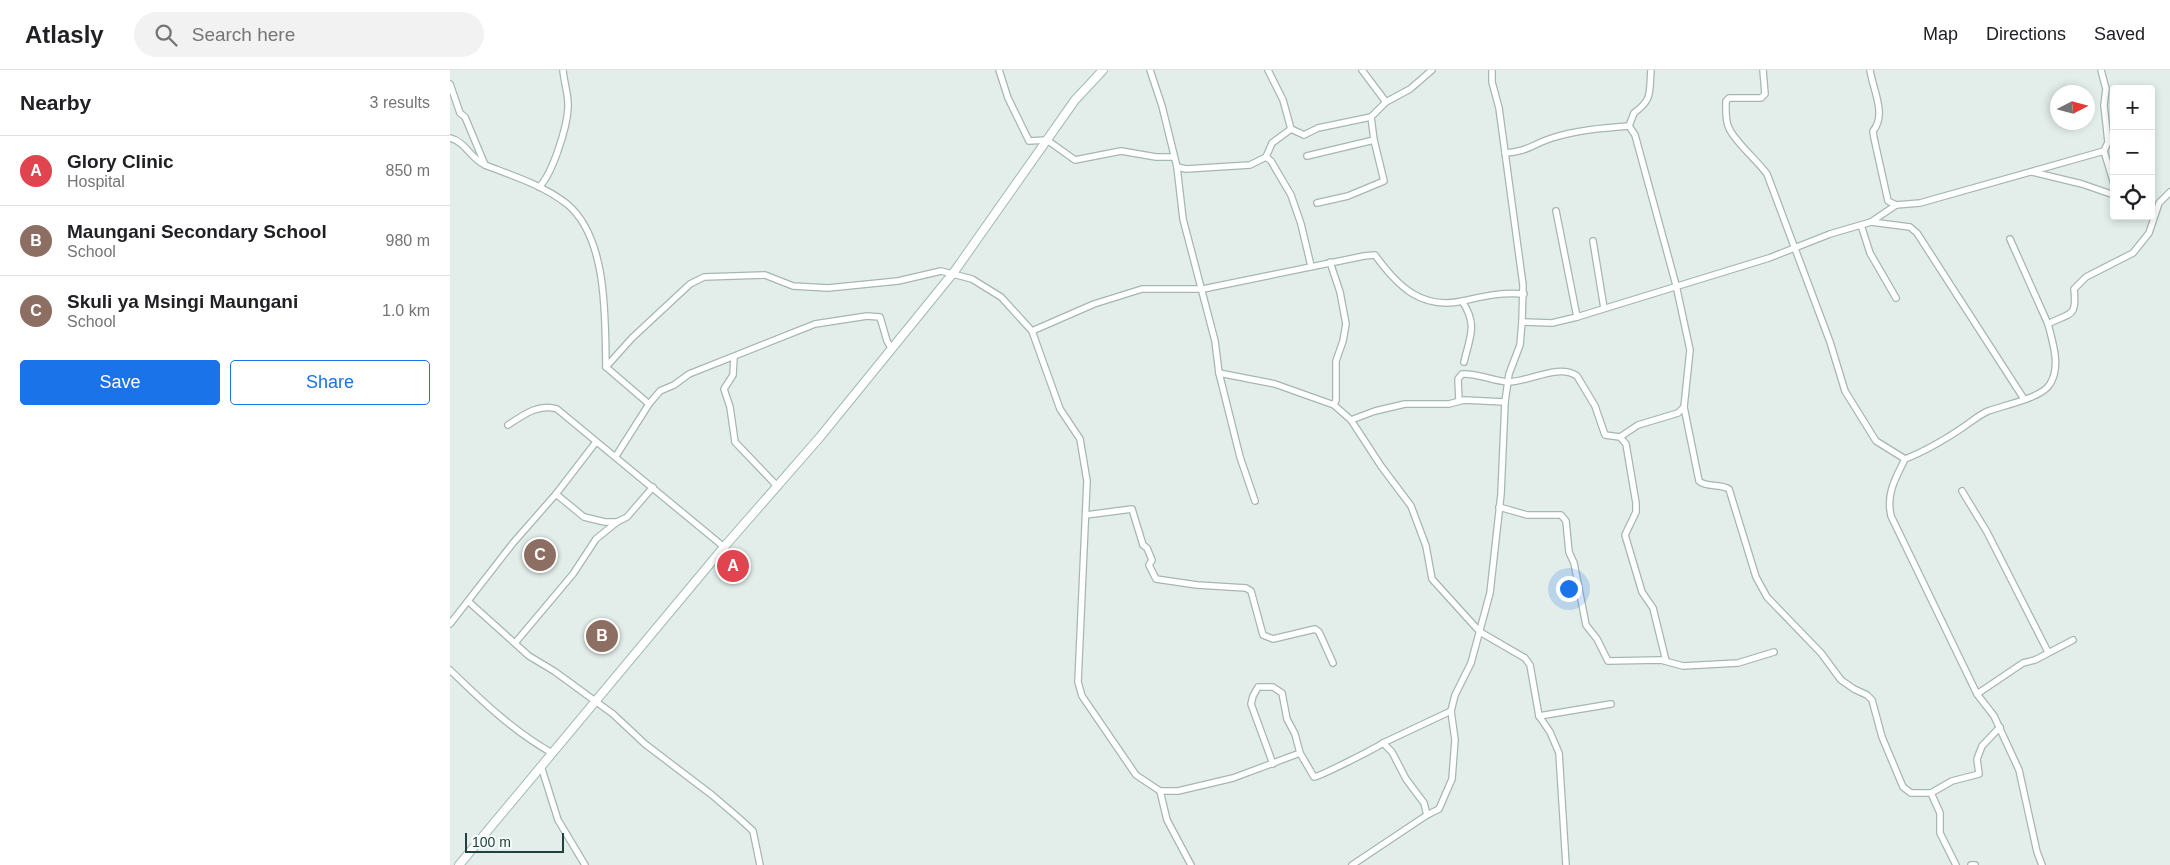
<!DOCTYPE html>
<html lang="en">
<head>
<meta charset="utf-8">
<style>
  :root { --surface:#fff; --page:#f2f2f2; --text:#202124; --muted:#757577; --line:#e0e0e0; --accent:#1a73e8 }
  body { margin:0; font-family:Helvetica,sans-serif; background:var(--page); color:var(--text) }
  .controls { position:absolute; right:15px; top:15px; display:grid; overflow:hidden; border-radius:5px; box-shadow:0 2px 8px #0003 }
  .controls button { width:45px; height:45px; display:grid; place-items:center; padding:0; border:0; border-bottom:1px solid var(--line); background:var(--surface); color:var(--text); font:25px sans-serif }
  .compass { position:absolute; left:1600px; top:15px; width:45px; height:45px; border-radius:50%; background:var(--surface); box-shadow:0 2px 8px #0003; rotate:84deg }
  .scale { position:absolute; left:15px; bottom:12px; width:99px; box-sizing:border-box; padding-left:5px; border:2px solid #20423c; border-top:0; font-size:14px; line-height:18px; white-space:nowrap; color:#20423c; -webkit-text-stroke:4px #f4faf8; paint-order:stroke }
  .you { position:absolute; left:1118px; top:518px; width:18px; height:18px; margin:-12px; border:4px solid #fff; border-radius:50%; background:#1a73e8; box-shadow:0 0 0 8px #1a73e833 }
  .badge { display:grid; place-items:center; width:32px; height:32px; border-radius:50%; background:var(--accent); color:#fff; font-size:16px; font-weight:700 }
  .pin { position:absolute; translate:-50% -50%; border:2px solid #fff; box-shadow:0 1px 5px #0006 }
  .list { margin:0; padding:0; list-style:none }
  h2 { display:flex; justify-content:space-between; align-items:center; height:65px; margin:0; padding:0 20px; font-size:21px }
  h2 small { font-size:16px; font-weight:400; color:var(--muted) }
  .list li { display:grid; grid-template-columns:32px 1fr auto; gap:15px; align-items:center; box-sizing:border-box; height:70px; padding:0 20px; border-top:1px solid var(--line) }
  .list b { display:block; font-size:19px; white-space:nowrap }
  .list p { margin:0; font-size:16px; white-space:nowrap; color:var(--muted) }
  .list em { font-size:16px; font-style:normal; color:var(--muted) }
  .actions { display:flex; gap:10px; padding:15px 20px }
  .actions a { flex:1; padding:11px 0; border:1px solid var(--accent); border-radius:5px; text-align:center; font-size:18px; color:var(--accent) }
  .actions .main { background:var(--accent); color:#fff }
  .icon { flex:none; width:28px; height:28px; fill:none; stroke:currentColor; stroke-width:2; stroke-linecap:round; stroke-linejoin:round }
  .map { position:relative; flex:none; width:1720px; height:795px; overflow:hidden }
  header { display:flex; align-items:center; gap:30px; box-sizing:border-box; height:70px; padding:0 25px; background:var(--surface); border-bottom:1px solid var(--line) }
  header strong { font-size:24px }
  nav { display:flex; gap:28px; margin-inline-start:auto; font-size:18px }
  .search { width:350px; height:45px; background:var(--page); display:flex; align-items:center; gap:12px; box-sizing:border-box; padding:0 18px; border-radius:28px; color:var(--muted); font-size:19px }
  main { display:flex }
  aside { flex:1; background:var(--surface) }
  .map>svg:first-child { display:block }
</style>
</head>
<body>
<header>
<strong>Atlasly</strong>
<div class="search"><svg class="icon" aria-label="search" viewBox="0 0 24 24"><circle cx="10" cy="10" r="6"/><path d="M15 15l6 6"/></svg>Search here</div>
<nav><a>Map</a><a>Directions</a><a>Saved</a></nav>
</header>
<main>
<aside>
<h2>Nearby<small>3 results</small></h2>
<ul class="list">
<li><span class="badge" style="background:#e0444e">A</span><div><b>Glory Clinic</b><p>Hospital</p></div><em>850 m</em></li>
<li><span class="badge" style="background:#8d6e63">B</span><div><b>Maungani Secondary School</b><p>School</p></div><em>980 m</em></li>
<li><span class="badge" style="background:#8d6e63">C</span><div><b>Skuli ya Msingi Maungani</b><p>School</p></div><em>1.0 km</em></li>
</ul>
<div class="actions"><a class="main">Save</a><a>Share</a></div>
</aside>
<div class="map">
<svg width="1720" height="795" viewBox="0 0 1720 795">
  <rect width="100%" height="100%" fill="#e3eeea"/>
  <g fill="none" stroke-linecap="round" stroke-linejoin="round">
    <defs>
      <g id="minor">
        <path d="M549,0L558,28L579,71L597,70L625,90L671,81L706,87H723"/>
        <path d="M700,0L712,36L727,97L733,149L765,271L769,303L790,387L805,431"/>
        <path d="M912,0L936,32"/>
        <path d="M1313,0L1315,24L1311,28H1279L1276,31C1276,39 1275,51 1279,58C1284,71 1307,90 1317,104L1380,272L1395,321L1426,371L1455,389"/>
        <path d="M1420,0C1423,20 1437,45 1423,61L1424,68L1438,131L1446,135"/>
        <path d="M0,14L10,43L15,47L35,95"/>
        <path d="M841,59L854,65L868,58L921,47"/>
        <path d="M0,68C16,72 20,88 35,95C63,106 93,115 117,134C158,168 155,249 156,297L199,334L166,386"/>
        <path d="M1654,81L1664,114"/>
        <path d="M1055,83C1077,82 1083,74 1102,68C1127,60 1153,58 1179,56"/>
        <path d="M857,86L924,70L921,47L936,32L960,19L982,0"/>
        <path d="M816,87L822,73L841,59L833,30L818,0"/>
        <path d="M727,97L736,99L800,95L816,87L821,91L841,125L851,154L861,196"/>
        <path d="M1582,102L1632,114L1664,125"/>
        <path d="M89,117C102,105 117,58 118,38C119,26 114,13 113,0"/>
        <path d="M867,133L898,126L934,111L924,70"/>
        <path d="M1106,141L1127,247"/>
        <path d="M1421,152L1460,157L1467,163L1574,329"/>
        <path d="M1411,155L1420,183L1446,228"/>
        <path d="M1560,169L1598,254"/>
        <path d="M1143,171L1154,238"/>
        <path d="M880,192L890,222L896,254L893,271L886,291V330L884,335L901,350L931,396L961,436L976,476L982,509L1030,562L1075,588L1080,595L1089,646L1100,662L1109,683L1116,795"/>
        <path d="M1012,231C1028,255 1020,266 1014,292"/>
        <path d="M1072,252L1102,253L1127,247L1319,188L1380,164L1421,152L1446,135L1470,133L1654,81L1658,72L1654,35L1656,19L1651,0"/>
        <path d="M582,261L644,234L692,219H753L914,186L925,185C948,217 972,240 1013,231C1034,226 1052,222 1074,224"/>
        <path d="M284,287L283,305L274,319L280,337L285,372L328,417"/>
        <path d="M156,297L182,268L240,214L254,207L315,205L343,216L378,218L448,211L491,201L522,209L551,227L582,261L610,339L630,369L637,411L628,612L632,626L686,705L710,721H728L783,708L850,683L864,707C869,707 926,678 933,673L942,682L956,709L974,733L977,745"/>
        <path d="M769,303L825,314L884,335"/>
        <path d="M1009,331L1008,309L1012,304C1028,303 1042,311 1058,312C1079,312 1109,293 1127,306L1145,336L1155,365L1170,367L1176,374L1186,433V442L1175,465L1192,522L1203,538L1216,591"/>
        <path d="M199,334L210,321L224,315L239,304L365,254L417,246L430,247L437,271L441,278"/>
        <path d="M1234,337L1249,411C1257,418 1269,413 1279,419L1306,507L1317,527L1371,583L1391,610L1404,619L1417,625L1422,630L1432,667L1453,717L1461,723H1481L1490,743V763L1506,795"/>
        <path d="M901,350L925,341L955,334H999L1014,330L1055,332"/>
        <path d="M58,355C73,345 89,333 107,339L274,477"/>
        <path d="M1170,367L1188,355L1228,343L1234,337L1240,280L1226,215L1185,65L1179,56L1184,43C1203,29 1199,23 1201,0"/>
        <path d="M1512,421L1537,462L1598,582"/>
        <path d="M106,424L146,372"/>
        <path d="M1049,437L1077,445H1111L1116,451L1119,482L1124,493L1136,555L1147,569L1158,591L1211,590L1233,596L1288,593L1324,582"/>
        <path d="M636,445L682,439L693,475L697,478L702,490L699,495L706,509L747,515L796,518L801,521L813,565L823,569L865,559L869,562L883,593"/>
        <path d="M19,532L79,586L104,601L163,644L195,674L262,725L290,749L303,761L310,795"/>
        <path d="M0,554L63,473L106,424L134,447L155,452H167L177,447L203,417"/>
        <path d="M65,573L123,504L146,469L167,452"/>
        <path d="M0,600C32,631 63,661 102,683"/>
        <path d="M1527,624L1573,593L1585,590L1623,570"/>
        <path d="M1089,646L1161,634"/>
        <path d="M933,673L1001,641"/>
        <path d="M823,694L801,634L803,626L808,617H823L832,623L837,649L845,664L850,683"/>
        <path d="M91,696L108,750L135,795"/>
        <path d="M710,721L717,750L741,795"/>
        <path d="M1481,723L1502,711L1529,704L1527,689L1532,676L1550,657"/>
        <path d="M902,795L977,745L989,739L1002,709L1005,670L1001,641L1005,625L1021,593L1040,523L1051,424L1055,332L1059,304L1070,275L1072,252L1073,215L1049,38L1042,12V0"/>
        <path d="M1521,795H1525"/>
        <path d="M1592,795L1587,782L1569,700L1544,646L1527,624L1441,446C1436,424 1445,409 1455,389C1476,381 1494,370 1512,358C1521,352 1529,345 1538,341C1555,335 1592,328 1600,314C1611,297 1603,273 1598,254C1621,242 1627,248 1624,219L1636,207L1683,183L1699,163L1709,133L1720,122"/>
      </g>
      <path id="secondary" d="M9,795L274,477L370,367L504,202L625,30L653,0"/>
    </defs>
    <use href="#minor" stroke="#a5b7b2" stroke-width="8"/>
    <use href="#secondary" stroke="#9fbbb4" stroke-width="10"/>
    <use href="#minor" stroke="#fff" stroke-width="5.5"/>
    <use href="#secondary" stroke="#fff" stroke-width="8"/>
  </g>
</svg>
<div class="controls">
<button>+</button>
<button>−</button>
<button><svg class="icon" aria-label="locate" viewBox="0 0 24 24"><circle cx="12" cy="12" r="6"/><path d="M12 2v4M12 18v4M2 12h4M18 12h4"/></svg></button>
</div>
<svg class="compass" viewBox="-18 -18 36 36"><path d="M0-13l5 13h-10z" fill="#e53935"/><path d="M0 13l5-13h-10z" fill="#757577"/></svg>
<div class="scale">100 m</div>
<div class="you"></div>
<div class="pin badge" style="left:283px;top:496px;background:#e0444e">A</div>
<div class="pin badge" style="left:152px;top:566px;background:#8d6e63">B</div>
<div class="pin badge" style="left:90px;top:485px;background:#8d6e63">C</div>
</div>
</main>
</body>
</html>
